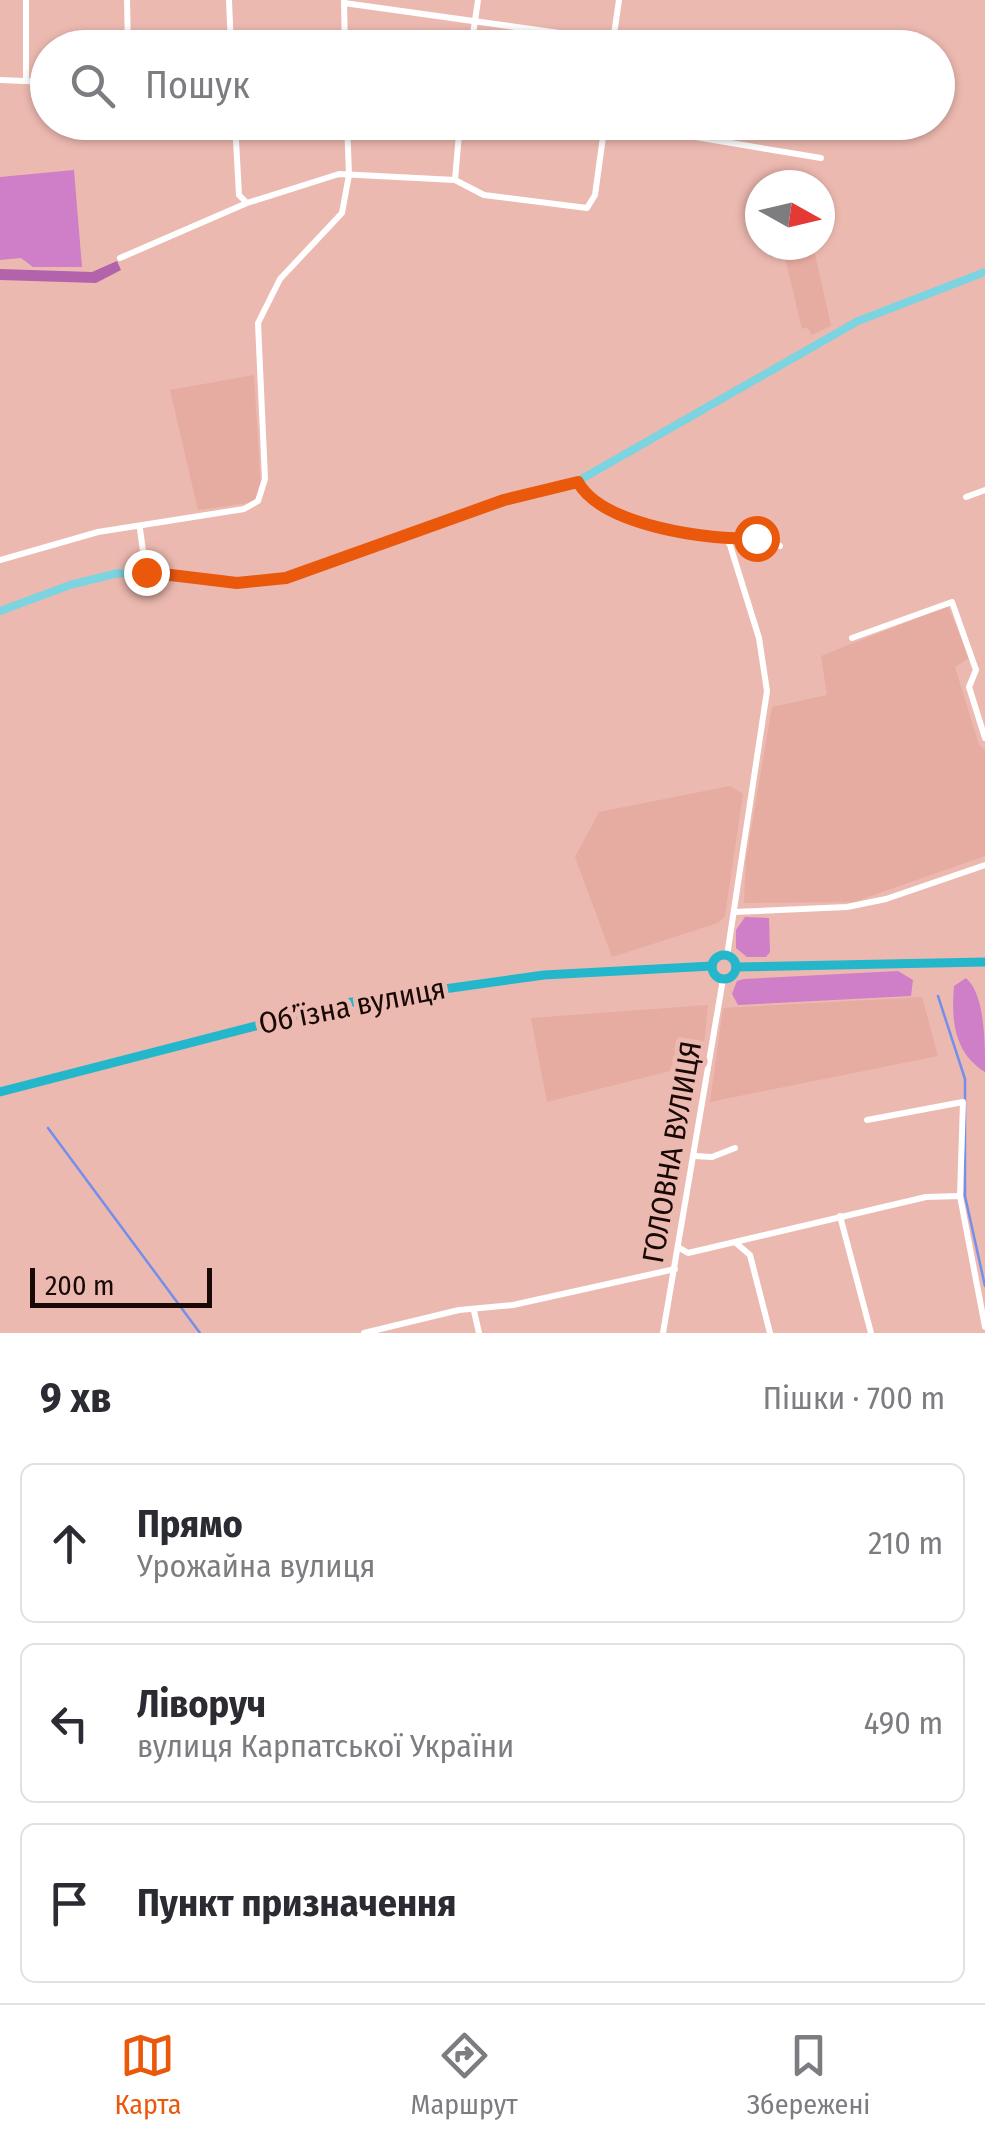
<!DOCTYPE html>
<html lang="uk">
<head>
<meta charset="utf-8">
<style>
  :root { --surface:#fff; --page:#f2f2f3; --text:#2b2b33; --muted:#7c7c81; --line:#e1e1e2; --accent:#ea580c }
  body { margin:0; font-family:"Fira Sans Condensed",sans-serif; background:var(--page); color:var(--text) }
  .compass { position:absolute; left:745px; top:170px; width:90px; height:90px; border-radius:50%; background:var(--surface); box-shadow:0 2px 8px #0004; rotate:98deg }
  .scale { position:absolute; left:30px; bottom:25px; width:182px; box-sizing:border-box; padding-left:10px; border:5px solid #180806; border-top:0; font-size:28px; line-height:35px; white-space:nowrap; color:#180806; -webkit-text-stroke:8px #ecb9b0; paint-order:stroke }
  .stop { position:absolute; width:30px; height:30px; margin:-22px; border:8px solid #ea580c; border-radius:50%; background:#fff }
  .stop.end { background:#ea580c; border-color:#fff; box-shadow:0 2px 10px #0008 }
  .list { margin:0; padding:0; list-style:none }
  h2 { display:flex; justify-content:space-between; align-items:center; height:130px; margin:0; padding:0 40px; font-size:42px }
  h2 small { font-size:32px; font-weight:400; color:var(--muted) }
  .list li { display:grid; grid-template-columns:65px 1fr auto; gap:30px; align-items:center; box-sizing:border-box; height:160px; margin:0 20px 20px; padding:0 20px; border:2px solid var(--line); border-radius:15px }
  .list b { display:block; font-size:38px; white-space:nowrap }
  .list p { margin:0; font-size:32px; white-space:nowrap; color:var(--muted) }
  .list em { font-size:32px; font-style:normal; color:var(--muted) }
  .icon { flex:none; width:55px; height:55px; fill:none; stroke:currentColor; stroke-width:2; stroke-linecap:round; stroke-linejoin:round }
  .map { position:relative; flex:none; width:985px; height:1333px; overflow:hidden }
  .search { position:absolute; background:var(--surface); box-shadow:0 2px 8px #0004; left:30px; right:30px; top:30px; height:110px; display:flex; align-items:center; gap:25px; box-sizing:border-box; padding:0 35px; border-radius:55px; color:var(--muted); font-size:38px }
  .sheet { height:670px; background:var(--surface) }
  nav { display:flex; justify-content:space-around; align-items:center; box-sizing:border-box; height:140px; border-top:2px solid var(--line); background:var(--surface); font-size:28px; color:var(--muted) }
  nav a { display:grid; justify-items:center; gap:5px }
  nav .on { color:var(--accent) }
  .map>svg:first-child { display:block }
</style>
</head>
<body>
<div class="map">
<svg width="985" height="1333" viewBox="0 0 985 1333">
  <rect width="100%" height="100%" fill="#ecb9b0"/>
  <g fill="#e6aba1">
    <path d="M782,245H813L831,326L812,335L807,327L802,329Z"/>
    <path d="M254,375L261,492L255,502L198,510L170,390Z"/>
    <path d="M948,606L969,658L955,667L979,745L985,750V856L854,902L744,903L746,859L772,707L827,695L821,656Z"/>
    <path d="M730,786L743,794L725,916L718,923L612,957L575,857L599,812Z"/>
    <path d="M922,997L938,1056L710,1102L723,1008Z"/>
    <path d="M708,1005L702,1063L547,1102L531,1018Z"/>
  </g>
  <g fill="#cf7ec8">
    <path d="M74,170L82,267H33L21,258L0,260V177Z"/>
    <path d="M745,917L769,918L770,952L766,957H747L736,948V930Z"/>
    <path d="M898,971L913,980L911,996L738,1005L732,994L737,981L744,979Z"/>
    <path d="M966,978C985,995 985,1041 985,1072C954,1053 951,1020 954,986Z"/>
  </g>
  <path fill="#b362ac" d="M117,261L121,270L96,283L0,280V269L92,272Z"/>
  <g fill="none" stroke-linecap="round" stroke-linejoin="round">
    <g stroke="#748eec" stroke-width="2.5">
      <path d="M938,996L965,1079V1196L985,1286"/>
      <path d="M48,1128L200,1333"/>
    </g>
    <g stroke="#fff" stroke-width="6">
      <path d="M127,0L128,48"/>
      <path d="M229,0L231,48"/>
      <path d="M344,1L345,48"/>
      <path d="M344,3L667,48"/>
      <path d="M471,48L478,0"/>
      <path d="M612,48L619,0"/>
      <path d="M0,80L48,82"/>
      <path d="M26,80V0"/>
      <path d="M235,122L239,195L246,202"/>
      <path d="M455,180L460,122"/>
      <path d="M120,258L247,203L339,174L455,180L484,195L587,208L595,195L605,122L821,158"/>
      <path d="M578,481C602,526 682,530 725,537L730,545L759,638L767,691L727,956"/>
      <path d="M966,497L985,490"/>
      <path d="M140,529L146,573"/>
      <path d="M725,537L780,546"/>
      <path d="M0,560L98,532L244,509L258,501L265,479L258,323L280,279L342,213L349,175L347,122"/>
      <path d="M852,638L952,602L976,670L969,687L985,738"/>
      <path d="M734,912L847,907L886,899L985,865"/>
      <path d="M867,1120L963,1102L960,1196L985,1327"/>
      <path d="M695,1156L712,1157L735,1148"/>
      <path d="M840,1216L871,1333"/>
      <path d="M736,1243L750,1255L770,1333"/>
      <path d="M678,1247L688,1253L926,1197L960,1196"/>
      <path d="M474,1311L479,1333"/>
      <path d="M364,1333L459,1310L513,1305L675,1269"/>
      <path d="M663,1333L723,979"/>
    </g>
    <path stroke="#7cd4e0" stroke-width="8" d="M0,611L70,585L118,573L237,583L286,578L504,500L578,481L858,321L985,272"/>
    <g stroke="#24b7cc" stroke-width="9">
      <circle cx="724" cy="967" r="12"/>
      <path d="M736,967L985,962"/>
      <path d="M0,1092L345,1003L544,975L712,966"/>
    </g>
  </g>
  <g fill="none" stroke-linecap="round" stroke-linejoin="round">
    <path stroke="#ea580c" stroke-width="12" d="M146,572L237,583L286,578L504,500L578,482C602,526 711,541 756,538"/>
  </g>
  <g text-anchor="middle" stroke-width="10" stroke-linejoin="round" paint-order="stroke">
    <g font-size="30" fill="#180806" stroke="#ecb9b0">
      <text transform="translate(352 1006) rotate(-11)" y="10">Обʼїзна вулиця</text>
      <text transform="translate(672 1152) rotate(-80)" y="10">ГОЛОВНА ВУЛИЦЯ</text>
    </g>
  </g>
</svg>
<svg class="compass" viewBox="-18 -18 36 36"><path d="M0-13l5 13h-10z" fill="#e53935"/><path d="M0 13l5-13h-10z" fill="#7c7c81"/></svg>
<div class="scale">200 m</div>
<div class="stop" style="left:756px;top:538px"></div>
<div class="stop end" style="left:146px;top:572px"></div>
<div class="search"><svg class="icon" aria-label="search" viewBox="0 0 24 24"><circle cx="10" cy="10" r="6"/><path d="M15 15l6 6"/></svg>Пошук</div>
</div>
<section class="sheet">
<h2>9 хв<small>Пішки · 700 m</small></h2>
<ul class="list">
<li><svg class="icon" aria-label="ahead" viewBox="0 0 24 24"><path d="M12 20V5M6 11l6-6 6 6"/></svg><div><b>Прямо</b><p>Урожайна вулиця</p></div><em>210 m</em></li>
<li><svg class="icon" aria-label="left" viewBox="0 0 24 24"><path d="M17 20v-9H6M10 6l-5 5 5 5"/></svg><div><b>Ліворуч</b><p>вулиця Карпатської України</p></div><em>490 m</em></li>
<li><svg class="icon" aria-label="arrive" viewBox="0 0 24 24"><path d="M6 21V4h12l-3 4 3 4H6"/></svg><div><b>Пункт призначення</b></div></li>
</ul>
</section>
<nav>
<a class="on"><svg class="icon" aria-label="map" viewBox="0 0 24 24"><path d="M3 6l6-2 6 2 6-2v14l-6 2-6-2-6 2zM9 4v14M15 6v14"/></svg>Карта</a>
<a><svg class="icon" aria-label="directions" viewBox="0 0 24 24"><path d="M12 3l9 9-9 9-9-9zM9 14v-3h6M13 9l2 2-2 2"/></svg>Маршрут</a>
<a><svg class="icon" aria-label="saved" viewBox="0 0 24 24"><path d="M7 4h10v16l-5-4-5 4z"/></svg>Збережені</a>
</nav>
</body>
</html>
